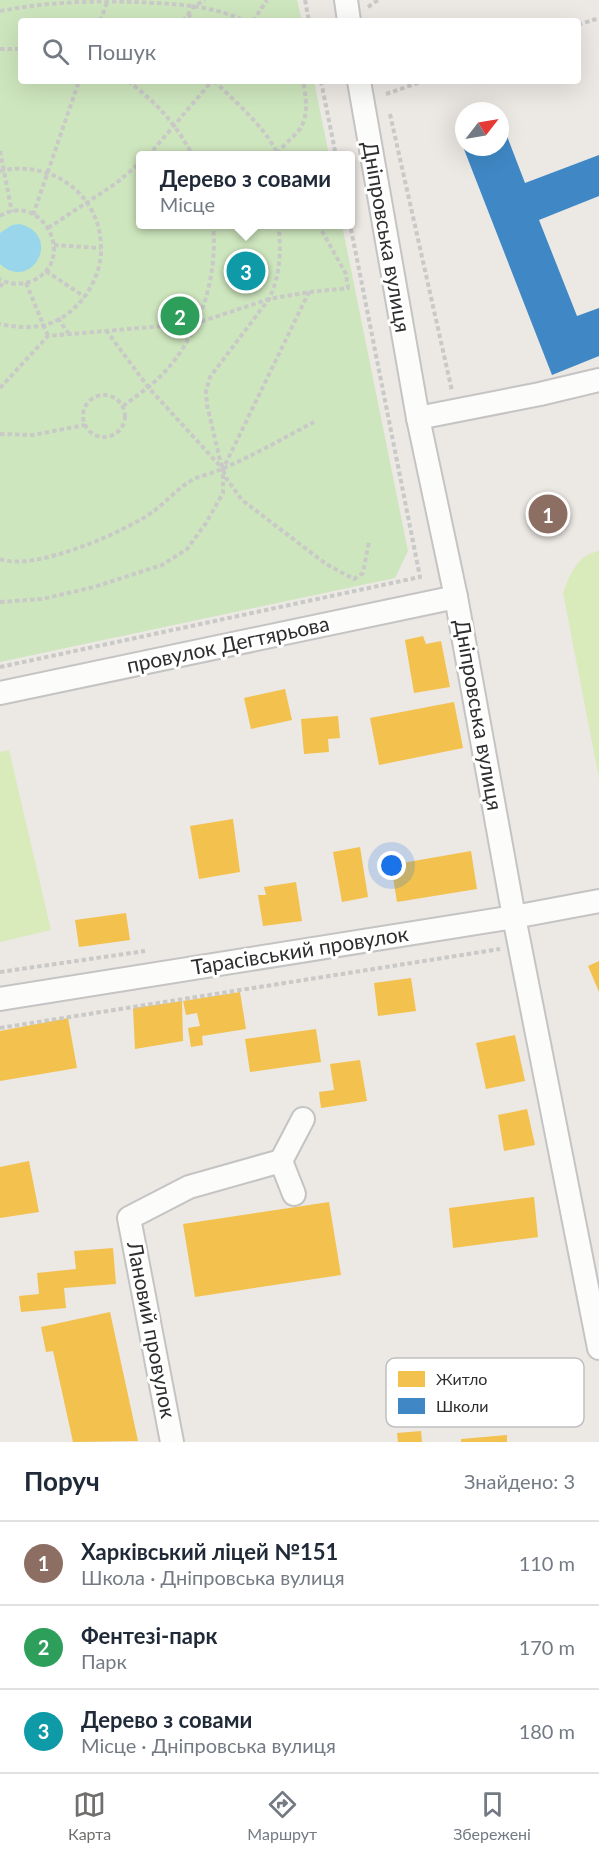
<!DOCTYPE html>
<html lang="uk">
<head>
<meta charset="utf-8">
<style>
  :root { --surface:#fff; --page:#f2f2f3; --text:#1f2937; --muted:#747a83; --line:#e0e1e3; --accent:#706f6e }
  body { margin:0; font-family:Lato,sans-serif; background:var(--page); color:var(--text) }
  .compass { position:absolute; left:455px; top:102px; width:54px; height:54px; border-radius:50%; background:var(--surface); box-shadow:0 6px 24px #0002; rotate:59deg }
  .you { position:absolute; left:392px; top:866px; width:21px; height:21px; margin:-15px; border:4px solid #fff; border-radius:50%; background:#1a73e8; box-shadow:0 0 0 9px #1a73e833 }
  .badge { display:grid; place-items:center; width:39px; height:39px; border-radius:50%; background:var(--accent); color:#fff; font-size:20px; font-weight:700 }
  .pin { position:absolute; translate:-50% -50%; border:3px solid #fff; box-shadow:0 2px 6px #0006 }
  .popup { position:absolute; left:136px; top:151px; width:219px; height:78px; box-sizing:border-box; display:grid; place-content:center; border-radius:6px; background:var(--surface); filter:drop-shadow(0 2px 4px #0005); font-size:20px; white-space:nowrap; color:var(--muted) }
  .popup b { font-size:22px; color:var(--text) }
  .popup::after { content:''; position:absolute; left:50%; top:100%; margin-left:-12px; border:12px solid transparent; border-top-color:var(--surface) }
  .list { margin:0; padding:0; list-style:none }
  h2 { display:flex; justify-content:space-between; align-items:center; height:78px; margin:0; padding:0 24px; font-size:26px }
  h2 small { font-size:20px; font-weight:400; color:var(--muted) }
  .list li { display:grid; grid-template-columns:39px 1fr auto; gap:18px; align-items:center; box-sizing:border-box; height:84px; padding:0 24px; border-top:2px solid var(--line) }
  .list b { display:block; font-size:22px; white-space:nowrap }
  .list p { margin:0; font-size:20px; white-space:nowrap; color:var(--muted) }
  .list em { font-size:20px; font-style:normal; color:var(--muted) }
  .icon { flex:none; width:33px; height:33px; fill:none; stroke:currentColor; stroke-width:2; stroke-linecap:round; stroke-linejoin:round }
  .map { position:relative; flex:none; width:599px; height:1442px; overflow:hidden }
  .search { position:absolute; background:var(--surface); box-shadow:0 6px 24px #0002; left:18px; right:18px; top:18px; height:66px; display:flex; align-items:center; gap:15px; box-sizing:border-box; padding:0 21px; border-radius:6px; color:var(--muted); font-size:22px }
  .sheet { height:330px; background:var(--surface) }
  nav { display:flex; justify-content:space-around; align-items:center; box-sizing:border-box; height:84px; border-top:2px solid var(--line); background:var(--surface); font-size:16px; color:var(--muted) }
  nav a { display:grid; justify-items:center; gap:3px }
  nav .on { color:var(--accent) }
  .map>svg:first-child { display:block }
</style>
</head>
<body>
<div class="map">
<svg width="599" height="1442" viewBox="0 0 599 1442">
  <rect width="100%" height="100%" fill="#ece8e4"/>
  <path fill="#cee6be" d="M0,0H297L302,21H21V81H314L329,155L141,156V224L342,225L408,551L395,578L0,662Z"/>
  <g fill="#d9eabb">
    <path d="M599,551V778L563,593C570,574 577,555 599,551Z"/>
    <path d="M9,750L51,930L0,942V752Z"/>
  </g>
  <path fill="#99d6ec" d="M20,224C63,235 32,293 0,264V233L12,225Z"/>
  <g fill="#f2c14e">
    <path d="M423,636L426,644L441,641L450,687L414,693L405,640Z"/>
    <path d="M285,689L292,720L251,729L244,698Z"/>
    <path d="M454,702L463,748L379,765L370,718Z"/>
    <path d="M338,716L340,738L328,739L329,752L304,754L301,719Z"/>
    <path d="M233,819L240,872L199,879L190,826Z"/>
    <path d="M360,847L368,897L342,902L333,852Z"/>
    <path d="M471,851L477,889L397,902L391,865Z"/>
    <path d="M296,882L302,921L263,926L258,895H266L264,887Z"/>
    <path d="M126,913L130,940L79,947L75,920Z"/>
    <path d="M599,961V992L588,966Z"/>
    <path d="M411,978L416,1011L378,1016L374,983Z"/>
    <path d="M240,992L246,1029L202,1036L203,1045L191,1047L188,1028L200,1026L197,1013L186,1015L183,1001Z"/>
    <path d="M182,1001L183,1041L135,1049L133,1008Z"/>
    <path d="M68,1018L77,1068L0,1081V1031Z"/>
    <path d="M316,1029L321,1062L250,1072L245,1039Z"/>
    <path d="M515,1035L525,1081L486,1089L476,1043Z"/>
    <path d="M360,1060L367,1101L321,1108L319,1092L334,1090L330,1064Z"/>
    <path d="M527,1109L535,1145L504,1151L498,1115Z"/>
    <path d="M29,1161L39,1212L0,1218V1167Z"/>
    <path d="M534,1197L538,1237L453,1248L449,1208Z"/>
    <path d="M329,1202L341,1275L195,1297L183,1224Z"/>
    <path d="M113,1248L116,1284L64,1288L66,1308L21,1312L19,1296L39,1294L37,1273L76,1269L74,1251Z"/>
    <path d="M110,1312L138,1441L73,1442L53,1351L46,1352L41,1327Z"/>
    <path d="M421,1431L422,1442H398L397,1433Z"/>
    <path d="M507,1435V1442H461V1439Z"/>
  </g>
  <path fill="#3f88c5" d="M500,123H502L525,183L599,155V196L539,220L577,316L599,308V356L552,375L460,139L464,137V147H500Z"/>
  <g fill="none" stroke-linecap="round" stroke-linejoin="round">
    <defs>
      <g id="minor">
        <path d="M346,0L349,21"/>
        <path d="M359,81L418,418L456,597L514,917L599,1348"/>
        <path d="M418,418L540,394L599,380"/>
        <path d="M0,693L456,597"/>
        <path d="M0,999L514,917L599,901"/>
        <path d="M294,1194L281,1161L303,1119"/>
        <path d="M172,1442L129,1218L189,1187L281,1161"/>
      </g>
    </defs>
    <use href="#minor" stroke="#c5c4c5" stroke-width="26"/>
    <g stroke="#c9c9c8" stroke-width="4" stroke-dasharray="4.5 3" stroke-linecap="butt">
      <path d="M305,0L309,21"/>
      <path d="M368,7L378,0"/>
      <path d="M0,11C52,1 103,0 156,3C187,5 216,7 245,21"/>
      <path d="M188,14L194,21"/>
      <path d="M100,21L108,0"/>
      <path d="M183,21L194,6L205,0"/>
      <path d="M253,21L267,0"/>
      <path d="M578,25L599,18"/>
      <path d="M0,49H21"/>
      <path d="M128,81C157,103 176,124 193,156"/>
      <path d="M214,81C238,104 264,126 279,156"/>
      <path d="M321,81L336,156"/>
      <path d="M386,94L423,81"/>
      <path d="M390,114L452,391"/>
      <path d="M0,151L12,212"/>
      <path d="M278,154C283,144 293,138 300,129C309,115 306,96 303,81"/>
      <path d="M148,156L212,81"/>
      <path d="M0,171C51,159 101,194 101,248C102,282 75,319 41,326C27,328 14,327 0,324"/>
      <path d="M33,215L79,81"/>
      <path d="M0,216C42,190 79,261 32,281C21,285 9,285 0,279"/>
      <path d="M278,224C282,249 280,276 269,299L210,377L206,391L207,405L220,460L226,478L242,500L326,564L354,579L363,573L369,541"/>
      <path d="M48,228L115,184L141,162"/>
      <path d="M54,245L101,248"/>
      <path d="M46,271L85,297"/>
      <path d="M26,283L48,336"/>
      <path d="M0,287L4,281"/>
      <path d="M58,318L68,333"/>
      <path d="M106,330L148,387L221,467"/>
      <path d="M0,388L48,336L197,323L269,299L309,292L348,288L346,274L318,224"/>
      <circle cx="104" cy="416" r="21"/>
      <path d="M123,406C139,394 157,382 169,367C202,328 218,275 213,224"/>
      <path d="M0,434L33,435L85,425"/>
      <path d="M0,559C34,572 125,532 154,511C167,501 179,487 194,479C203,475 214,473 224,468C254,455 284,438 314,422"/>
      <path d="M0,602L42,599L94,587L162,565L187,549L206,523L223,493V469L309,292"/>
      <path d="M0,667L420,577L350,224"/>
      <path d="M0,972L145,951"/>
      <path d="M0,1028L500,949"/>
    </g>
    <use href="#minor" stroke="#fcfcfb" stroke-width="22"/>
  </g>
  <g text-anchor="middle" stroke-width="6" stroke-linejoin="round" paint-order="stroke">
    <g font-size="21" fill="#2e2e2e" stroke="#fff">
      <text transform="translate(386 237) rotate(80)" y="7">Дніпровська вулиця</text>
      <text transform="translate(228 645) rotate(-12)" y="7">провулок Дегтярьова</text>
      <text transform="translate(478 715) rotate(80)" y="7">Дніпровська вулиця</text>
      <text transform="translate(300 951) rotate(-9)" y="7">Тарасівський провулок</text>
      <text transform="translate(151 1330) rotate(79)" y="7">Лановий провулок</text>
    </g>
  </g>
  <rect x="386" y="1358" width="198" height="69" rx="9" fill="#fff" stroke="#c0c0c0" stroke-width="1.5"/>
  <rect x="398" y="1371" width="27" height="16" fill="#f2c14e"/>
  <rect x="398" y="1398" width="27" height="16" fill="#3f88c5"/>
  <g font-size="16" fill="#2e2e2e">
    <text x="436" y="1385">Житло</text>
    <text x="436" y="1412">Школи</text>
  </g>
</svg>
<svg class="compass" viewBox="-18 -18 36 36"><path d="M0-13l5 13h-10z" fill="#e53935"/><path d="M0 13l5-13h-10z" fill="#747a83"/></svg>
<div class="you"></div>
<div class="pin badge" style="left:548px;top:514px;background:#8d6e63">1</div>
<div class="pin badge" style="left:180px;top:316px;background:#2e9e5b">2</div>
<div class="pin badge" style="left:246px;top:271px;background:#0f9aa8">3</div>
<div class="popup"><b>Дерево з совами</b>Місце</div>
<div class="search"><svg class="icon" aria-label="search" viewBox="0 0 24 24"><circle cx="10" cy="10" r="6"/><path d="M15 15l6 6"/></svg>Пошук</div>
</div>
<section class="sheet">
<h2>Поруч<small>Знайдено: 3</small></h2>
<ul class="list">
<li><span class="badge" style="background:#8d6e63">1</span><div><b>Харківський ліцей №151</b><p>Школа · Дніпровська вулиця</p></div><em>110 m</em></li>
<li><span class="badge" style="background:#2e9e5b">2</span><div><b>Фентезі-парк</b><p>Парк</p></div><em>170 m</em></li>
<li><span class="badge" style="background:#0f9aa8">3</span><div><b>Дерево з совами</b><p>Місце · Дніпровська вулиця</p></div><em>180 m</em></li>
</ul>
</section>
<nav>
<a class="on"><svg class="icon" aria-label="map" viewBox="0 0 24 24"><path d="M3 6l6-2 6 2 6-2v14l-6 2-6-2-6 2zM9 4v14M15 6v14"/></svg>Карта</a>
<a><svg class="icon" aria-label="directions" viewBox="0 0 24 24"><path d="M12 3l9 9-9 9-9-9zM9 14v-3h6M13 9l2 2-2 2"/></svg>Маршрут</a>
<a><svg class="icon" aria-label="saved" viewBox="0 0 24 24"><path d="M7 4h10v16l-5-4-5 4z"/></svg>Збережені</a>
</nav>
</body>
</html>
